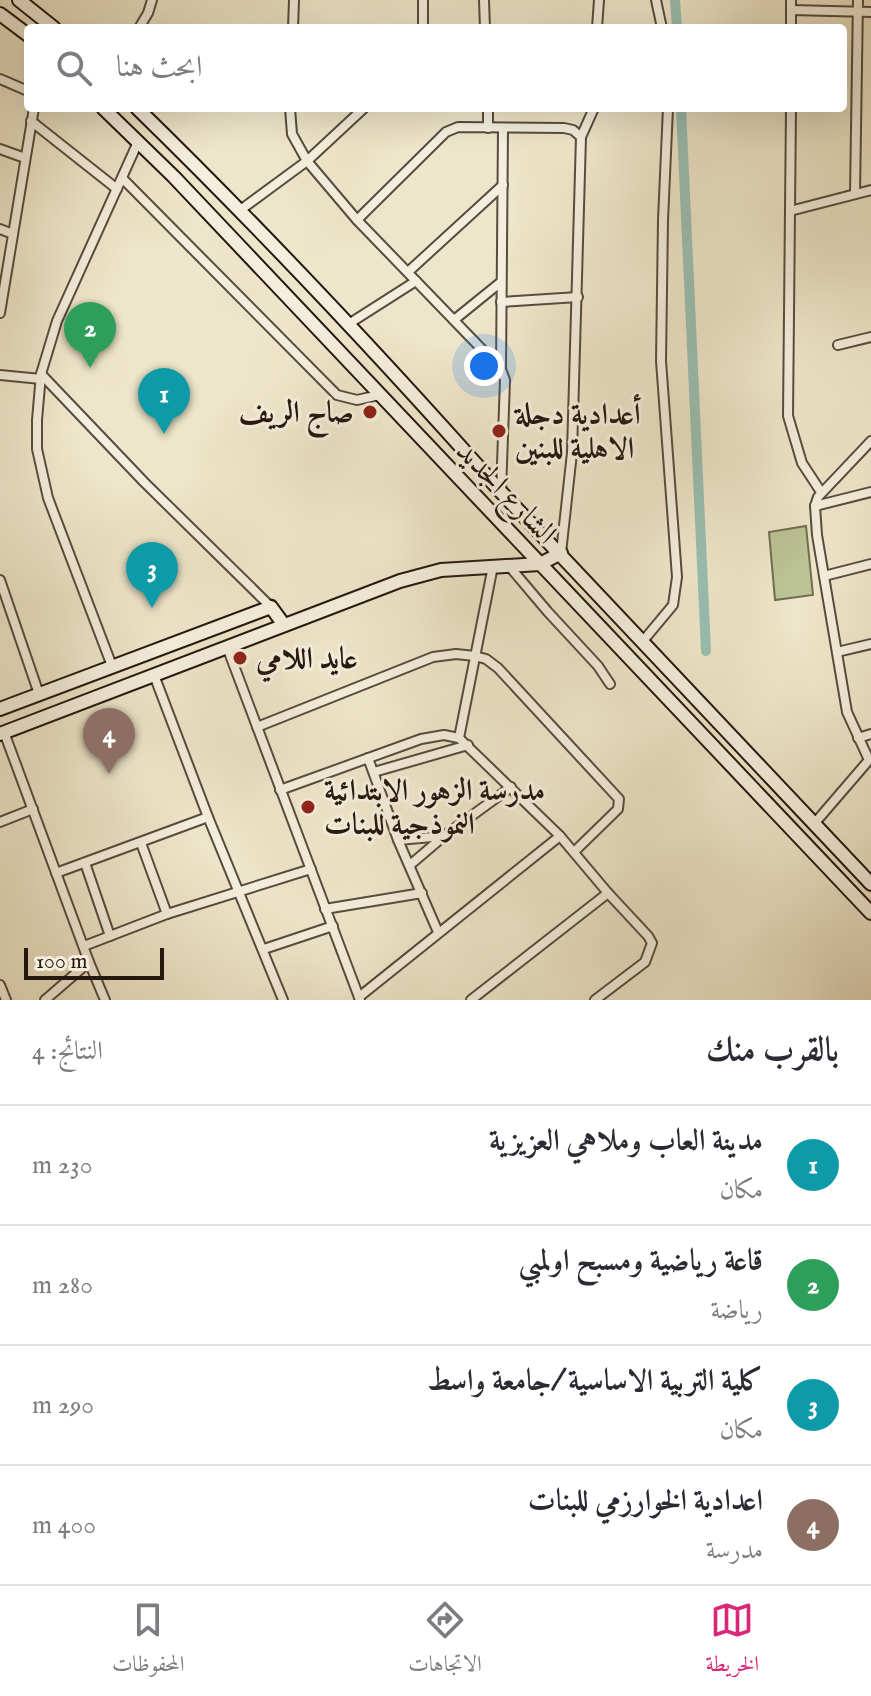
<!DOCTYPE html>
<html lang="ar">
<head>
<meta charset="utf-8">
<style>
  :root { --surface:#fff; --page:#f2f2f3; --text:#2b2b33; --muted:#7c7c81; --line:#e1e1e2; --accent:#db2777 }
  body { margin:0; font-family:"IM FELL English",Amiri,serif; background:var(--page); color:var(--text); direction:rtl }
  .scale { position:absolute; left:24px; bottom:20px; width:140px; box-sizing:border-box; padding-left:8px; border:4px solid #25180f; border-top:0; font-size:22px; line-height:28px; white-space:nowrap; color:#25180f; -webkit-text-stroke:6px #f4efdd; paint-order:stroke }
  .you { position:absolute; left:484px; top:366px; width:28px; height:28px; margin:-20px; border:6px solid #fff; border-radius:50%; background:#1a73e8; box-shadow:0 0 0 12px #1a73e833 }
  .badge { display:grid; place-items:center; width:52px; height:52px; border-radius:50%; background:var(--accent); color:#fff; font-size:26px; font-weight:700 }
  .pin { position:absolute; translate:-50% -66px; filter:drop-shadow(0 2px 4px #0008) }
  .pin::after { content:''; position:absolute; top:42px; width:28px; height:24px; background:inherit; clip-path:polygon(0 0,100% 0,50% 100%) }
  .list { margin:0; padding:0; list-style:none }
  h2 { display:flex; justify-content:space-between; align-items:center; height:104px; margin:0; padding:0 32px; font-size:34px }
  h2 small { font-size:26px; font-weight:400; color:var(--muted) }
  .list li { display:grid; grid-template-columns:52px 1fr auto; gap:24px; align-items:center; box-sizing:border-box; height:120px; padding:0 32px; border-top:2px solid var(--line) }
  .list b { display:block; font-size:30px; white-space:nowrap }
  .list p { margin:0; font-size:26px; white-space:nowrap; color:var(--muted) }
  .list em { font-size:26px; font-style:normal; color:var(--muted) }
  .icon { flex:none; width:44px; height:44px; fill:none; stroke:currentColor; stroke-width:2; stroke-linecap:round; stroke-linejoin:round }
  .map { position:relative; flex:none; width:871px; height:1000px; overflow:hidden; direction:ltr }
  .search { position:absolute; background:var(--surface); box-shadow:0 8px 32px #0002; left:24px; right:24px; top:24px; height:88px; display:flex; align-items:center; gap:20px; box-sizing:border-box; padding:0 28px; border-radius:8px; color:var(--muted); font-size:30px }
  .sheet { height:584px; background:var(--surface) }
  nav { display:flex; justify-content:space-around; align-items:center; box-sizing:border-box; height:112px; border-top:2px solid var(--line); background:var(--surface); font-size:22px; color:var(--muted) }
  nav a { display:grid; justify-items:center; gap:4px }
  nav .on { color:var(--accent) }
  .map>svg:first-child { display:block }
</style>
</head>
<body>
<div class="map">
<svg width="871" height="1000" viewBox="0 0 871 1000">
  <rect width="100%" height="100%" fill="#eee6ca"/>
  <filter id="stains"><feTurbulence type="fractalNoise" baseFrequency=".0025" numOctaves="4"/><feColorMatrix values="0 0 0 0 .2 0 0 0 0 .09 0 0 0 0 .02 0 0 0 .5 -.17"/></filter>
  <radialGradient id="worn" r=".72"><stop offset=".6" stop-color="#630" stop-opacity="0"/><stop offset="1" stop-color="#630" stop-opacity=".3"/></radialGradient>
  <path fill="#bcc495" stroke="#706e52" stroke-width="2" d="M806,526L813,595L775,600L769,532Z"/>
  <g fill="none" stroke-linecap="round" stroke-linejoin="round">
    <g stroke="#99c0b3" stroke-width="10">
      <path d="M675,0L677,28"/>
      <path d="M681,108L706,651"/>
    </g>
    <defs>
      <g id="street">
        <path d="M423,0V28"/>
        <path d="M484,0L485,28"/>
        <path d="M656,0L662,28"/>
        <path d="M791,10L871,12"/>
        <path d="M139,28L148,13L152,0"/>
        <path d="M293,28L294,0"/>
        <path d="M597,28L599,0"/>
        <path d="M791,28V0"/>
        <path d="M0,79L28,91"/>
        <path d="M290,108L292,134L307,161L364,108"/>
        <path d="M488,108V128"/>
        <path d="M791,108L788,416L802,463L821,492"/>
        <path d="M31,121L117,189"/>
        <path d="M581,137L594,108"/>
        <path d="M0,149L25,158"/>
        <path d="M122,178L337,395L357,400L379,395"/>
        <path d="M855,194L858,0"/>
        <path d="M239,211L307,161L357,220L446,132L458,127L564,128L573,130L581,137L572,453L561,553"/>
        <path d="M790,211L871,190"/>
        <path d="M357,220L501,369L505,380L501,492"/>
        <path d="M0,229L13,234"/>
        <path d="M408,272L503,185"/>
        <path d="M501,302L578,297"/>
        <path d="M0,313L34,108"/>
        <path d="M454,320L501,282"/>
        <path d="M347,325L416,281"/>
        <path d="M838,345L871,337"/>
        <path d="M501,369L503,129"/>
        <path d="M41,374L144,482L271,607"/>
        <path d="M0,375L41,379"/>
        <path d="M815,506L871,492"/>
        <path d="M509,566L548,612L598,666L610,684"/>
        <path d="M824,576L871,564"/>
        <path d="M0,580L39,694"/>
        <path d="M643,641L673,605L677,577L661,361L663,220L668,108"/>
        <path d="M227,647L360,1000"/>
        <path d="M837,652L871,644"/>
        <path d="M112,666L48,498L37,449V420L41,374L57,321L138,142"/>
        <path d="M154,675L208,817L283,1000"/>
        <path d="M257,727L433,657L456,654L475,656L486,659L498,668L619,799L618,809L574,852"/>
        <path d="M4,732L89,962L105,1000"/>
        <path d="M459,738L493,566"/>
        <path d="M858,738L871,734"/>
        <path d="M368,758L398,840L444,836L511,787"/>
        <path d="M374,772L468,745"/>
        <path d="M280,790L421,739L444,735L459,738L560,836L608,893"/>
        <path d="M0,822L33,809"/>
        <path d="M814,824L869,760L847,712L817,535L815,506L818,497L871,441"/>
        <path d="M398,840L438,932"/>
        <path d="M141,843L167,914"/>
        <path d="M85,863L110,936"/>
        <path d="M410,865L444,836"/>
        <path d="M56,873L208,817"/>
        <path d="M325,909L422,893"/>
        <path d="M84,946L167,914L311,869"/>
        <path d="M264,949L333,926"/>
        <path d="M0,985L6,1000"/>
        <path d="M359,997L560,836"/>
        <path d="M45,1000L89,962"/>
        <path d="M471,1000L608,893L648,936L652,943L645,962L595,1000"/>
      </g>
      <g id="secondary">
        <path d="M19,0L54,28"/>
        <path d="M0,14L28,35"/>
        <path d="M103,108L174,177L871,913"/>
        <path d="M137,108C263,231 384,360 501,492L871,884"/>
        <path d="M0,709L271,607L284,625"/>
        <path d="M0,734L400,581L441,570L540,564L561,553"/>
      </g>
    </defs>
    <use href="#street" stroke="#574c3e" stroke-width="12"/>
    <use href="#secondary" stroke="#25180f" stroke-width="16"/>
    <use href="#street" stroke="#f4efdd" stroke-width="8"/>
    <use href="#secondary" stroke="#f4efdd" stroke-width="12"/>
  </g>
  <g fill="#8f2418" stroke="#f4efdd" stroke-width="3">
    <circle cx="370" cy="412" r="8"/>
    <circle cx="499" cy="431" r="8"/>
    <circle cx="240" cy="658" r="8"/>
    <circle cx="308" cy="807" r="8"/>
  </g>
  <g text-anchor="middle" stroke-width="6" stroke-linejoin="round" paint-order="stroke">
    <g font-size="30" font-weight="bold" fill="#25180f" stroke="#f4efdd" text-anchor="start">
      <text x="354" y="422" text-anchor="end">صاج الريف</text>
      <text x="515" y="424">أعدادية دجلة<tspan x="515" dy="34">الاهلية للبنين</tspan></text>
      <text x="256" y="668">عايد اللامي</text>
      <text x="324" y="800">مدرسة الزهور الابتدائية<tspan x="324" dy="34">النموذجية للبنات</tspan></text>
    </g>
    <g font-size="30" fill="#25180f" stroke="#f4efdd">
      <text transform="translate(507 492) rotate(46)" y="10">الشارع الجديد</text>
    </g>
  </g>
  <rect width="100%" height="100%" filter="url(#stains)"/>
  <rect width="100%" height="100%" fill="url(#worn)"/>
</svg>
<div class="scale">100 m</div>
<div class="you"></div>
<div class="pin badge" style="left:164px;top:434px;background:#0f9aa8">1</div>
<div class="pin badge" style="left:90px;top:368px;background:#2e9e5b">2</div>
<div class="pin badge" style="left:152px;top:608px;background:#0f9aa8">3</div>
<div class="pin badge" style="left:109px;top:774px;background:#8d6e63">4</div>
<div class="search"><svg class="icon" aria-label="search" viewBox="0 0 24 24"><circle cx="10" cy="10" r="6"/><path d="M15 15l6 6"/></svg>ابحث هنا</div>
</div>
<section class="sheet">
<h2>بالقرب منك<small>النتائج: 4</small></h2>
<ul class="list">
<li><span class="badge" style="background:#0f9aa8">1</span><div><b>مدينة العاب وملاهي العزيزية</b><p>مكان</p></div><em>230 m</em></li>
<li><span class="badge" style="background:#2e9e5b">2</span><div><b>قاعة رياضية ومسبح اولمبي</b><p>رياضة</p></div><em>280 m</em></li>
<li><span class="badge" style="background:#0f9aa8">3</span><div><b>كلية التربية الاساسية /جامعة واسط</b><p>مكان</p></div><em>290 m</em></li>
<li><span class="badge" style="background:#8d6e63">4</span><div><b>اعدادية الخوارزمي للبنات</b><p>مدرسة</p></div><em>400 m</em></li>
</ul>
</section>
<nav>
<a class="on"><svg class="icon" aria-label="map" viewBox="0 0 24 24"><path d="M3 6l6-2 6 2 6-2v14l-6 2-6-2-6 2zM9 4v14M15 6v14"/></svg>الخريطة</a>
<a><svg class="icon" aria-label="directions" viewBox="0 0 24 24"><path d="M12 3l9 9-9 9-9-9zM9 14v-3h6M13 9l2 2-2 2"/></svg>الاتجاهات</a>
<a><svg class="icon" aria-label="saved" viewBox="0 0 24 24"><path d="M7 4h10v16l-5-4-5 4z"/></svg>المحفوظات</a>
</nav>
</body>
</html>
